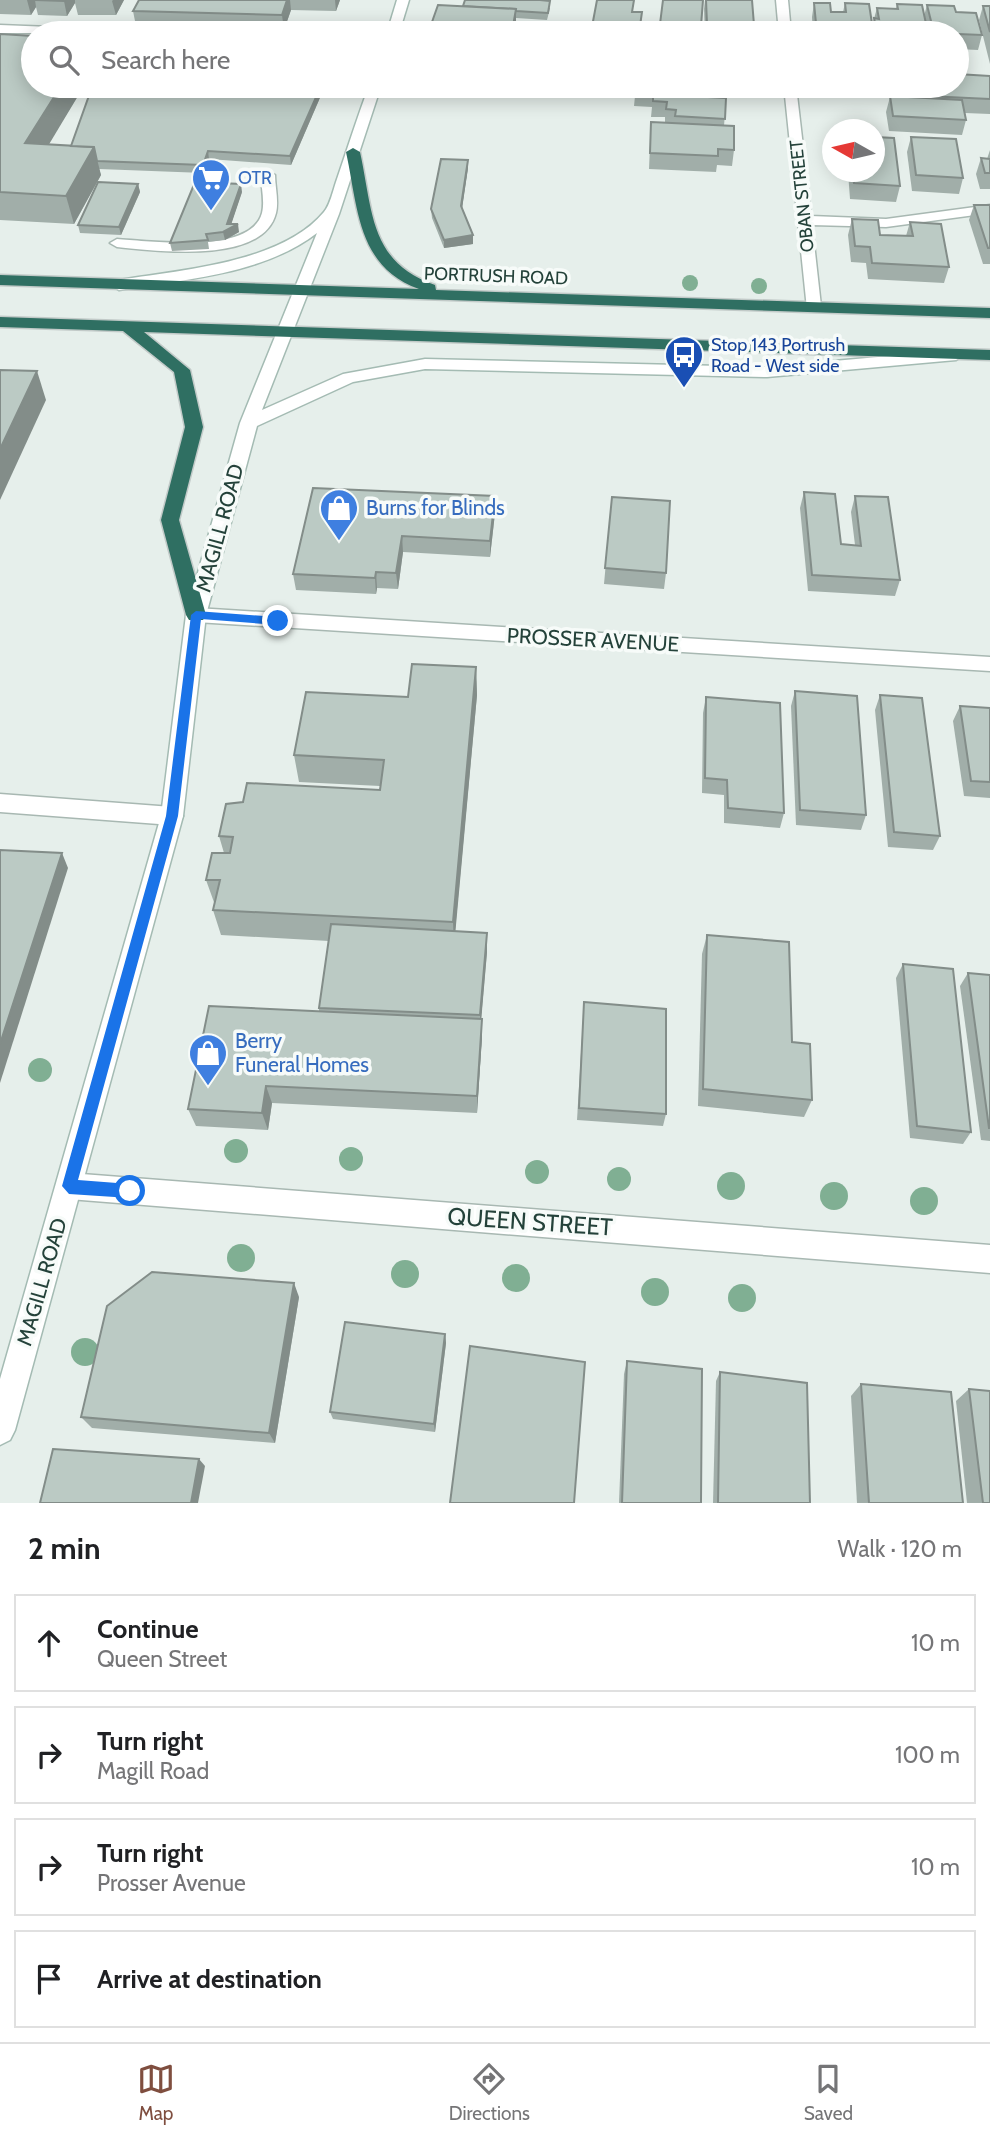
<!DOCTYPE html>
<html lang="en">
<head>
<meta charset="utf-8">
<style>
  :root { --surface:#fff; --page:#f6f6f6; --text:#202124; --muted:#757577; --line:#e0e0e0; --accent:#7f4e3f }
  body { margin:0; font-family:Cabin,sans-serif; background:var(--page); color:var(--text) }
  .compass { position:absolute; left:822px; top:119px; width:63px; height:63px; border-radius:50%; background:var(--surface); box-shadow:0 4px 18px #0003; rotate:278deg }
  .stop { position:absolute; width:21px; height:21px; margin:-16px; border:5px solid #1a73e8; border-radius:50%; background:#fff }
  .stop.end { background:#1a73e8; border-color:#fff; box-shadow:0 2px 7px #0008 }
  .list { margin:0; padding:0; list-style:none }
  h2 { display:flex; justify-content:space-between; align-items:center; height:91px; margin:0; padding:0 28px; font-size:30px }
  h2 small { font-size:23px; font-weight:400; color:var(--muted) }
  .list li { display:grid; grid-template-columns:46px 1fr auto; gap:21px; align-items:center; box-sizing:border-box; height:98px; margin:0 14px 14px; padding:0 14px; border:2px solid var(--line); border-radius:0px }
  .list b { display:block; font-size:26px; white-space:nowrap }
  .list p { margin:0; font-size:23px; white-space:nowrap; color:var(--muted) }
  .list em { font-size:23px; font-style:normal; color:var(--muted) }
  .icon { flex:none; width:38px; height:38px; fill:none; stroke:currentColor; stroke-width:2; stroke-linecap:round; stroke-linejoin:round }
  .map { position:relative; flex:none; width:990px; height:1503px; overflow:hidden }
  .search { position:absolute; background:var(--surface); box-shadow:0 4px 18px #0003; left:21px; right:21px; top:21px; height:77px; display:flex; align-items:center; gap:18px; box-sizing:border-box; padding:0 24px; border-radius:38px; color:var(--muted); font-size:26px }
  .sheet { height:539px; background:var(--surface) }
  nav { display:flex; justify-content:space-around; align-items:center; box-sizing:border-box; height:98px; border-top:2px solid var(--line); background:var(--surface); font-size:19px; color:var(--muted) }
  nav a { display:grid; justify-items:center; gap:4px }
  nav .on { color:var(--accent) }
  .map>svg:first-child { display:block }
</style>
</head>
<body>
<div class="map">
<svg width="990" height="1503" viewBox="0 0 990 1503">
  <rect width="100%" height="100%" fill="#e6efeb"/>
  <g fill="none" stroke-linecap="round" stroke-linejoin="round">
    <defs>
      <path id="lane" d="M268,171L275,175C275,187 279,201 276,213C263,265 157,251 117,247L110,243L117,239C150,241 251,255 262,213C265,201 261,187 261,175Z"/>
      <g id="street">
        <path d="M776,0H788L791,33H779Z"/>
        <path d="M0,25L102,29L108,33H0Z"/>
        <path d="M784,86H796L811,216L886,219L990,205V213L886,227L812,225L821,306L813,311L807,309Z"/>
        <path d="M196,608L990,657V671L196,622L189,620L186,615L189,610Z"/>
        <path d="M0,794L172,807L180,810L183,816L180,822L172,825L0,812Z"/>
        <path d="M69,1173L990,1245V1273L69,1199L60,1195L56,1186L60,1177Z"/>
      </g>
      <g id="secondary">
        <path d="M397,0H409L399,33H387Z"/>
        <path d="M369,86H381L339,214L262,410L343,374L425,359L767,367L956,350L964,355L956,360L767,377L425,369L353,382L257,426L206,615L183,816L15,1430L10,1440L0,1445V1379L161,816L186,615L240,423L317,233C262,275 185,279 119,290L111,285L119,280C180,270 282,263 324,212C330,205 333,191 336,182C347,150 357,118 369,86Z"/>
      </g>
      <g id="highway">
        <path d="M353,148L360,152C373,211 369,262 435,285L436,290L990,308V318L0,285V275L419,289C357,267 358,207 346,152Z"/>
        <path d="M0,317L990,350V360L144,332L190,370L203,427L179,520L206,615L203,620H189L186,615L161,520L185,427L174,372L123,331L0,327Z"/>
      </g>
    </defs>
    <use href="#lane" stroke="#a8b8b2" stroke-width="3"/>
    <use href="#street" stroke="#a8b8b2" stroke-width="3"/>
    <use href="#secondary" stroke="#a4bbb3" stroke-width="3"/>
    <use href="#highway" stroke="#c2cac8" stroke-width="3"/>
    <use href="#lane" fill="#fff" fill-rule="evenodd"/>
    <use href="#street" fill="#fff" fill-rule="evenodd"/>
    <use href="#secondary" fill="#fff" fill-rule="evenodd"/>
    <use href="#highway" fill="#2f6f62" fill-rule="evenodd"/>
  </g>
  <g fill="#80af93">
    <circle cx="690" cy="283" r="8"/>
    <circle cx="759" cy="286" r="8"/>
    <circle cx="40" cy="1070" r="12"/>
    <circle cx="236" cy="1151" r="12"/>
    <circle cx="351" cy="1159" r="12"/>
    <circle cx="537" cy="1172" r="12"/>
    <circle cx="619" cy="1179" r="12"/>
    <circle cx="731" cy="1186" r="14"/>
    <circle cx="834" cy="1196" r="14"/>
    <circle cx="924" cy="1201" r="14"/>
    <circle cx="241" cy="1258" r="14"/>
    <circle cx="405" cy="1274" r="14"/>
    <circle cx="516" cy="1278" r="14"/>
    <circle cx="655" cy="1292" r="14"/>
    <circle cx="742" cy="1298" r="14"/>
    <circle cx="85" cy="1352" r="14"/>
  </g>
  <g fill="#a1aea9">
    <path d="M0,0H124L116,15H78L75,3L67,16L38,15L36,7L31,15L0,14Z"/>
    <path d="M139,0H340L336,11L291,10L284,30L136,26L133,11Z"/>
    <path d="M663,0H703L700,33H659Z"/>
    <path d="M705,0H752L754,25L752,33H705L704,9Z"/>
    <path d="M814,3L831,12H843L845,3L872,26L877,8L896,9L897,4L924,16L927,5L956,12L982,35L978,50L957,49V33H813L812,17Z"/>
    <path d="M463,6L550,8L547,20L516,18L514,33H433L432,22Z"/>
    <path d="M983,6H990V64L979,20Z"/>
    <path d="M0,34L33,86H84L48,144L71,146L93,86H325L291,165L209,159L204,173L99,169L101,175L74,224L0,220Z"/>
    <path d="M990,76V114L965,113L966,120L962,135L889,131L886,112L890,97L857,95L856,86H957Z"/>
    <path d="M418,86H500L498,95L418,91Z"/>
    <path d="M636,86H727L724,126L734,150L732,166L717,165L716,172L649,169L651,122L665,123V117H651L652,107L634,106Z"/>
    <path d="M875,137L900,186L896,202L850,199L848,172H874Z"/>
    <path d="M911,137L963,178L959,194L912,191L907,152Z"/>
    <path d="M990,150V189H980L976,174L981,158L987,159Z"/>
    <path d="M468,168L462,209L473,244L444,248L432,218L431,209Z"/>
    <path d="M138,184L140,192L121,235L80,233L78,225Z"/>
    <path d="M242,192L231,224L239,232L225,240L208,242L209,249L172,251L170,243Z"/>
    <path d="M974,205H990V264H983L969,220Z"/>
    <path d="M852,219L880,235L906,236L910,222L949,267L944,283L868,279L866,263L851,262L848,235Z"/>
    <path d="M313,488L495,513L490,557L403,552L398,589L377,588L376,594L296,590L293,574Z"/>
    <path d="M804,492L841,544L855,545L851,512L855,496L900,580L895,596L808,591L800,508Z"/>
    <path d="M612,497L666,573L664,589L604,584Z"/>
    <path d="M476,667L477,695L455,931L487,933V952L481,1019L482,1037L477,1113L272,1103L268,1130L196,1126L188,1109L319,1011V1008L329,941L221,935L213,910L215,905L206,880L224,853L219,836L380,790V786L299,782L294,755L408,697Z"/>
    <path d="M795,691L866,815L861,830L796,825L791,706Z"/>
    <path d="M880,695L940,836L933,850L888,847L875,710Z"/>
    <path d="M706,697L784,813L780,828L724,823V795L702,793L703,713Z"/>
    <path d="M960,706L990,708V798L964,796L953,721Z"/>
    <path d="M707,935L792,1042L812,1100L804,1117L698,1106L702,954Z"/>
    <path d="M903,964L971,1132L963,1144L910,1138L896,978Z"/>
    <path d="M968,973L990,975V1141L981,1140L960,986Z"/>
    <path d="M584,1002L666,1114L663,1126L577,1120Z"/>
    <path d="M299,1297L275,1443L92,1428L81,1417Z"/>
    <path d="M445,1334L446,1343L435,1432L333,1419L330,1412Z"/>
    <path d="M627,1361L701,1503H619L624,1374Z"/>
    <path d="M720,1372L810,1503H713L716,1381Z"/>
    <path d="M861,1384L963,1503H857L851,1396Z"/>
    <path d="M969,1389L990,1503H967L956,1401Z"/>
  </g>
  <g fill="#838d89">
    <path d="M27,0H41H35L36,7L31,15Z"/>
    <path d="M65,0H75V3L67,16L64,1Z"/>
    <path d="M113,0H124L116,15L112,1Z"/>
    <path d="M287,0H290L291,10L284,30L282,15Z"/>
    <path d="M335,0H340L336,11Z"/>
    <path d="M516,9V24L514,33H513V26Z"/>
    <path d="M61,86H84L33,171L25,143Z"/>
    <path d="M321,86H325L291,165L290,156Z"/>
    <path d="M94,147L101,175L74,224L66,196Z"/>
    <path d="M208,151L209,159L204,173L203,165Z"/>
    <path d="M468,160V168L461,215V206Z"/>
    <path d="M138,184L140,192L121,235L119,227Z"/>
    <path d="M241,184L242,192L230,228L238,224L239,232L225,240L223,232Z"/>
    <path d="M473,235V244L444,248V240Z"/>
    <path d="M37,371L46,400L0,500V449Z"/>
    <path d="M495,496V513L490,557V541Z"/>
    <path d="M402,536L403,552L398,589L396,573Z"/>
    <path d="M376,572L377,588L376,594L375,578Z"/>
    <path d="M476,667L477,695L454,947L453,922Z"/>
    <path d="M62,853L68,868L0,1083V1044Z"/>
    <path d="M487,933V952L480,1034V1015Z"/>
    <path d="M482,1019V1037L477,1113V1096Z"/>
    <path d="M266,1086L272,1103L268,1130L262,1113Z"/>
    <path d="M294,1283L299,1297L275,1443L269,1433Z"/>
    <path d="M445,1334L446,1343L435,1432L434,1424Z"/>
    <path d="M199,1459L205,1466L198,1503H191Z"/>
  </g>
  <g fill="#bbcac4" stroke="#838d89" stroke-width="2">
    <path d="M35,0H65L64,1Z"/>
    <path d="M139,0H287L282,15L133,11Z"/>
    <path d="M465,0H540L550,1L548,13L516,11V9L463,6Z"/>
    <path d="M597,0H634L632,12H642L639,33L591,32Z"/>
    <path d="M663,0H703L701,26L660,24Z"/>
    <path d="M706,0H752L754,25H746V33H722V24H707Z"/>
    <path d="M814,3H830L831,12H846L845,3L869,4L873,30L844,28V33H817Z"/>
    <path d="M897,4L922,5L928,33H877L874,18L879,19L877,8L898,9Z"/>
    <path d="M438,5L516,9L513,26L432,22Z"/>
    <path d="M927,5L954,6L956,12L976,13L982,35L934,33Z"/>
    <path d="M983,6H990V32Z"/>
    <path d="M454,31L507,33H453Z"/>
    <path d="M0,34L33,36V86H61L25,143L94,147L66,196L0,192Z"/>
    <path d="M957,74L990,76V99L905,95L903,86H957Z"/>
    <path d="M93,86H321L290,156L208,151L203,165L97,161L94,147L71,146L91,90Z"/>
    <path d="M636,86H727V90L697,88V94L636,90Z"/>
    <path d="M653,94L726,98L725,119L675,116L676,110L666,109L667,102L653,101Z"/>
    <path d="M890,96L962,100L966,120L893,116Z"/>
    <path d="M651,122L734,126V150L718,149V156L650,153Z"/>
    <path d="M874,132L875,137L894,138L900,186L854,183L853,172H874Z"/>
    <path d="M911,137L956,139L963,178L916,175Z"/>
    <path d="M981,158L990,159V173H985Z"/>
    <path d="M441,159L468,160L461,206L473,235L444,240L431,209Z"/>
    <path d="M98,182L138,184L119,227L78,225Z"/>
    <path d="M195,182L241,184L227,224H238L223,232L206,234L208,240L170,243Z"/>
    <path d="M974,205H990V248H988Z"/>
    <path d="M852,219L878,220L880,235L913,236L910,222L941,224L949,267L872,263L870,247L855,246Z"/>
    <path d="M0,370L37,371L0,449Z"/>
    <path d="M313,488L495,496L490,541L402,536L396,573L376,572L375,578L293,574Z"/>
    <path d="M804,492L835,494L841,544L861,546L855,496L888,497L900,580L812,575Z"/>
    <path d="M612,497L670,501L666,573L605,568Z"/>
    <path d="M412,664L476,667L453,922L213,910L220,880H206L212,853H230L233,837L219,836L226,804L243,802L247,783L380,790L384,760L294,755L306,692L408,697Z"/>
    <path d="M795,691L857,696L866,815L800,810Z"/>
    <path d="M880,695L922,698L940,836L894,832Z"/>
    <path d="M706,697L780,703L784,813L728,808L727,780L705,778Z"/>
    <path d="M960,706L990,708V782L971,781Z"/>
    <path d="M0,850L62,853L0,1044Z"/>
    <path d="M331,924L487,933L480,1015L319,1008Z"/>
    <path d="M707,935L789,942L792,1042L810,1044L812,1100L703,1089Z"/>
    <path d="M903,964L953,969L971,1132L917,1126Z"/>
    <path d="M968,973L990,975V1128H989Z"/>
    <path d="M584,1002L666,1009V1114L579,1108Z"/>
    <path d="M209,1006L482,1019L477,1096L266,1086L262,1113L188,1109Z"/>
    <path d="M152,1272L294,1283L269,1433L81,1417L107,1306Z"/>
    <path d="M345,1322L445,1334L434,1424L330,1412Z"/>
    <path d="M470,1346L585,1362L574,1503H450Z"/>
    <path d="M627,1361L702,1369L701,1503H622Z"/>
    <path d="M720,1372L807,1383L810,1503H718Z"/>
    <path d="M861,1384L951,1392L963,1503H869Z"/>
    <path d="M969,1389L990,1391V1503H983Z"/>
    <path d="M53,1449L199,1459L191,1503H40Z"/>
  </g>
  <path fill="#1a73e8" d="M196,611L278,617L283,621L278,625L201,619L178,816L78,1180L130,1184L137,1191L130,1198L69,1194L62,1186L166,816L191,615Z"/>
  <defs>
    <symbol id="supermarket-pin" viewBox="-11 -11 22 30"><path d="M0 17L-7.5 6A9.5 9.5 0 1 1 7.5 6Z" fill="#3f7fe0" stroke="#f7fbf9"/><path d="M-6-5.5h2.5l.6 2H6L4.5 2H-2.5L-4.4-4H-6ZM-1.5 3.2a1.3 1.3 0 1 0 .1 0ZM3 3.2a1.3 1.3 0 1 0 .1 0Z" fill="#fff"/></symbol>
    <symbol id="bus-pin" viewBox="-11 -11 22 30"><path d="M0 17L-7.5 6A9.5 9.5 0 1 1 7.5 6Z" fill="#1a4fb4" stroke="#f7fbf9"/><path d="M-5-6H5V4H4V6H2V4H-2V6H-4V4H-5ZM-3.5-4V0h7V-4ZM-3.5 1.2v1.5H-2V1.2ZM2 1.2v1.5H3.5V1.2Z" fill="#fff"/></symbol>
    <symbol id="shop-pin" viewBox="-11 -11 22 30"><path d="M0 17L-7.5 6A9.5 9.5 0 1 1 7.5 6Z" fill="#3f7fe0" stroke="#f7fbf9"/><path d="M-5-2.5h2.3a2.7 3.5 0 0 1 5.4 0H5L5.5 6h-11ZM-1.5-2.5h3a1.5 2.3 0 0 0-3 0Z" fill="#fff"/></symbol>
  </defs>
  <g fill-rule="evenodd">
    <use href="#supermarket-pin" x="189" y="156" width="44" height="60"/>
    <use href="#bus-pin" x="662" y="333" width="44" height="60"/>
    <use href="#shop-pin" x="317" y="486" width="44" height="60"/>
    <use href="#shop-pin" x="186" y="1031" width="44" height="60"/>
  </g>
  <g text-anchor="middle" stroke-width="7" stroke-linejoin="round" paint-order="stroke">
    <g font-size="18" fill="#366cbe" stroke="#f7fbf9" text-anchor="start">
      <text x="238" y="184">OTR</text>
    </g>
    <g font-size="18" fill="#24423a" stroke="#f7fbf9">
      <text transform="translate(802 196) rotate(-96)" y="6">OBAN STREET</text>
      <text transform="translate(496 276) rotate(2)" y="6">PORTRUSH ROAD</text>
    </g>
    <g font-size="18" fill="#164399" stroke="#f7fbf9" text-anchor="start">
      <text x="711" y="351">Stop 143 Portrush<tspan x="711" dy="21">Road - West side</tspan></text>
    </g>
    <g font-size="21" fill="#366cbe" stroke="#f7fbf9" text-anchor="start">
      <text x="366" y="515">Burns for Blinds</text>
      <text x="235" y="1048">Berry<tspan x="235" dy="24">Funeral Homes</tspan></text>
    </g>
    <g font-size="21" fill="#24423a" stroke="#f7fbf9">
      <text transform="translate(220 528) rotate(-75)" y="7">MAGILL ROAD</text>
      <text transform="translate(593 640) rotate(3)" y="7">PROSSER AVENUE</text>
      <text transform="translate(42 1282) rotate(-74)" y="7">MAGILL ROAD</text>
    </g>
    <g font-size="24" fill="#24423a" stroke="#f7fbf9">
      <text transform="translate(530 1222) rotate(4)" y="8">QUEEN STREET</text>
    </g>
  </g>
</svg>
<svg class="compass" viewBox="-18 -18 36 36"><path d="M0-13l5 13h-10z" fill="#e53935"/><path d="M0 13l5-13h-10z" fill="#757577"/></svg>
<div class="stop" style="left:130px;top:1191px"></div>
<div class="stop end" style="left:278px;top:621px"></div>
<div class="search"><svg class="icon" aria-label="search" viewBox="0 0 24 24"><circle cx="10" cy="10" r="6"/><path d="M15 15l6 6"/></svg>Search here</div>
</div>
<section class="sheet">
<h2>2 min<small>Walk · 120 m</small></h2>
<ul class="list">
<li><svg class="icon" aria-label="ahead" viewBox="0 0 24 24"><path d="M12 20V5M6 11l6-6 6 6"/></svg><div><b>Continue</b><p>Queen Street</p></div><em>10 m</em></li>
<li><svg class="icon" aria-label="right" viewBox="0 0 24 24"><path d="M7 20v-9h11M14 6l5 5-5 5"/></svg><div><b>Turn right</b><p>Magill Road</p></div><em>100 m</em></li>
<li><svg class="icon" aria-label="right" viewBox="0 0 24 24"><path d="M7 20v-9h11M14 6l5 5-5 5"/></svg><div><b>Turn right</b><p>Prosser Avenue</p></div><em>10 m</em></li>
<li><svg class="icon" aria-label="arrive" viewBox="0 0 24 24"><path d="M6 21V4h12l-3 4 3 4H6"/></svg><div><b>Arrive at destination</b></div></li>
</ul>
</section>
<nav>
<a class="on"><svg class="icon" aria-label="map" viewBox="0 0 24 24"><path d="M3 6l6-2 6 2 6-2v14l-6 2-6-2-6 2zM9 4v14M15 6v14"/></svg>Map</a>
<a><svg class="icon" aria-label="directions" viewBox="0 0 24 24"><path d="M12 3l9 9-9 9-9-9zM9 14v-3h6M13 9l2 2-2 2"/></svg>Directions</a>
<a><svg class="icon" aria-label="saved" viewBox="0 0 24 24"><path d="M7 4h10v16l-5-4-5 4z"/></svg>Saved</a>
</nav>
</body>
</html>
